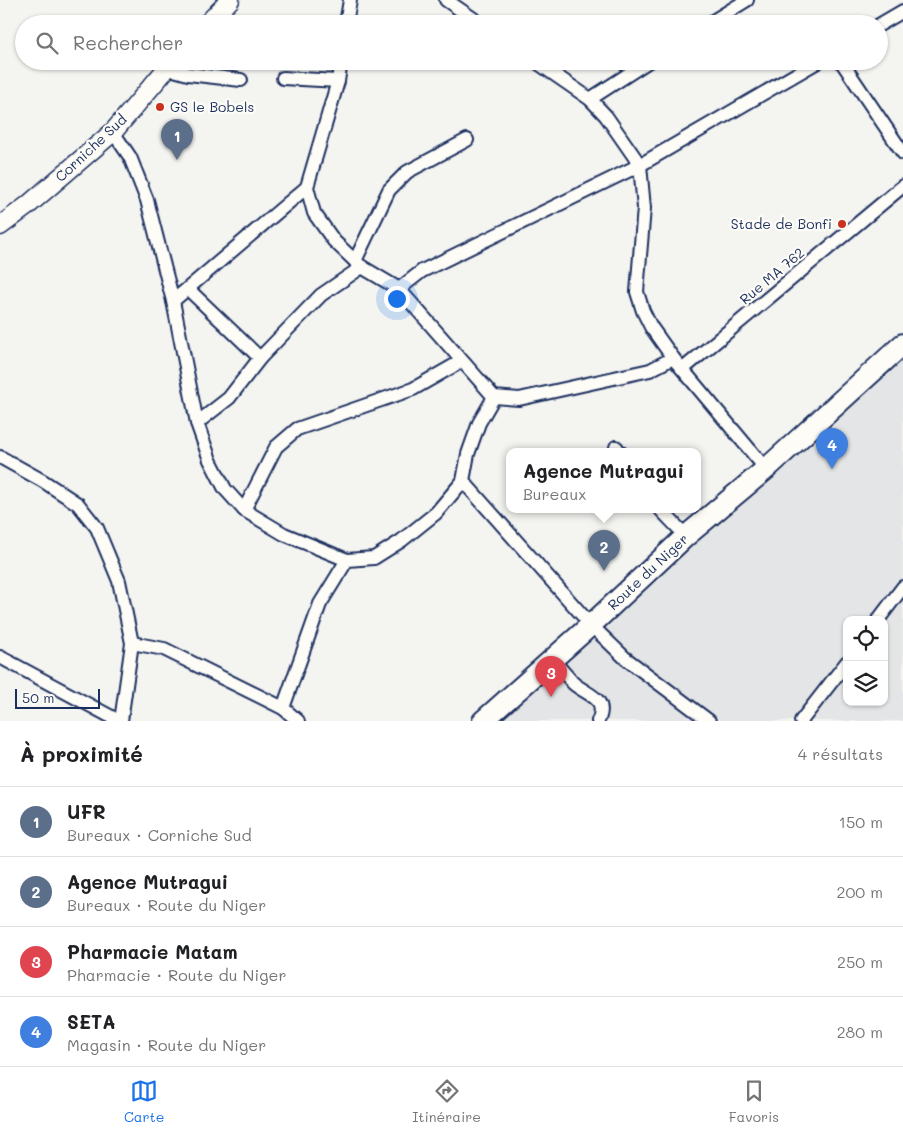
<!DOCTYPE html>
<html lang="fr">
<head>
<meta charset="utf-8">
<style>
  :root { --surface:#fff; --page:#f6f6f6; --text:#202124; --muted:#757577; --line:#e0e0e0; --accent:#1a73e8 }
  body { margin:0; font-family:Mali,sans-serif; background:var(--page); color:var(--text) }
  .controls { position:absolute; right:15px; bottom:15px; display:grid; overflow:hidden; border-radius:10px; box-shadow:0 1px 4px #0004 }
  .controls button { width:45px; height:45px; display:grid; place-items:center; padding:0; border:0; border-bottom:1px solid var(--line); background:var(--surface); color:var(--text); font:25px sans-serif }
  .scale { position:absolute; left:15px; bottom:12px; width:85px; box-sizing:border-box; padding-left:5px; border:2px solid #1b2f5e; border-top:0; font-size:14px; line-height:18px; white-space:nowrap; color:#1b2f5e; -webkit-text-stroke:4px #fdfcf7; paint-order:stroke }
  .you { position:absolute; left:396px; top:298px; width:18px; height:18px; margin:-12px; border:4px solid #fff; border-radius:50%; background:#1a73e8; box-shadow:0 0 0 8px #1a73e833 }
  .badge { display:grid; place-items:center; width:32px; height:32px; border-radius:50%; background:var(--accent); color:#fff; font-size:16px; font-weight:700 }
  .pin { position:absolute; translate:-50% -41px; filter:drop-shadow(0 1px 2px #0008) }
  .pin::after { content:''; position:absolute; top:26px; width:18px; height:15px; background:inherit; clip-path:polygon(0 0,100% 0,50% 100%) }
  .popup { position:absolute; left:506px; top:448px; width:195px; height:65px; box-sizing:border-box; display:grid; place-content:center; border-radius:10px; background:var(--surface); filter:drop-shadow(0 1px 4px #0005); font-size:16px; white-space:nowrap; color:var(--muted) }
  .popup b { font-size:19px; color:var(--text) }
  .popup::after { content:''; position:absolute; left:50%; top:100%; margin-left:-10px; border:10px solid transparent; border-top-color:var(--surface) }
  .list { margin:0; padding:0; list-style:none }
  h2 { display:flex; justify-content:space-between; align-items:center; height:65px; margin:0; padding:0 20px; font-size:21px }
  h2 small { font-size:16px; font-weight:400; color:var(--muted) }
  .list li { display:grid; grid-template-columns:32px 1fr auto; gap:15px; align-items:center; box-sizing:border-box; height:70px; padding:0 20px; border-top:1px solid var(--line) }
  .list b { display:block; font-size:19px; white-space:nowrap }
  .list p { margin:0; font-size:16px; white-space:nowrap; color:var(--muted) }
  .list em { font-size:16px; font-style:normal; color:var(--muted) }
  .icon { flex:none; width:28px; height:28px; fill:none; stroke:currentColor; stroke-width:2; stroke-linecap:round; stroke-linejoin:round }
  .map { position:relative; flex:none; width:903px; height:721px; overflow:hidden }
  .search { position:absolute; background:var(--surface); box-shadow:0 1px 4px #0004; left:15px; right:15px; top:15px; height:55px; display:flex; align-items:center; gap:12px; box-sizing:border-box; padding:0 18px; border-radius:28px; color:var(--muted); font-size:19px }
  .sheet { height:345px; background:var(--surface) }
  nav { display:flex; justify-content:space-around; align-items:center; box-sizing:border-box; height:70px; border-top:1px solid var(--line); background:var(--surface); font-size:14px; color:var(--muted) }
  nav a { display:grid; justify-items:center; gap:2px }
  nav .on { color:var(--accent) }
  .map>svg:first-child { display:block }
</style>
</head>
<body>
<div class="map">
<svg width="903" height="721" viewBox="0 0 903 721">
  <rect width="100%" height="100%" fill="#f4f4f1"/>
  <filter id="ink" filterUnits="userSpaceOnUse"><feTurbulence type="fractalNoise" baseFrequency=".02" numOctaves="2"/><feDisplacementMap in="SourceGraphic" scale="10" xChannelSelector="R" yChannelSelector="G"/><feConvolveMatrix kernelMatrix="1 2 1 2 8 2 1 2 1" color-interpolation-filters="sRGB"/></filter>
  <g filter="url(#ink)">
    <path fill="#e4e5e6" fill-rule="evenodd" d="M903,344V721H483ZM847,620H884V702H847Z"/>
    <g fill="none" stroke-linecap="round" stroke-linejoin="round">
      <defs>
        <g id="minor">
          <path d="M446,0L481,24"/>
          <path d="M346,24L350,0"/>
          <path d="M708,24L747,0"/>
          <path d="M879,25L903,11"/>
          <path d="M341,61L338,81L307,187L314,213L334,241L355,261L362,267L399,289L494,397L519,399L650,370L673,358"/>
          <path d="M535,61L590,99L606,116L640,165L644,208L637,292L643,311L651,327L673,358L766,469"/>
          <path d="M841,61L903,153"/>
          <path d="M167,68L188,74L241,80"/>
          <path d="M283,78L338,81"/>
          <path d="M590,99L649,61"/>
          <path d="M113,132L130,157L147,200L173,301L197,423L210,460L225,489L244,510L284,534L347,560"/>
          <path d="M355,261L389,190L407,172L467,140"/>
          <path d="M188,289L260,358"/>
          <path d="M399,289L422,271L640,165L819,61"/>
          <path d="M173,301L307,187"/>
          <path d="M683,369L903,186"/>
          <path d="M197,423L229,398L260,358L321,295L362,267"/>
          <path d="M616,447L620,452"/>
          <path d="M0,457L43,481L78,504L97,528L119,581L132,643L121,721"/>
          <path d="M463,481L591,625L625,658L709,721"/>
          <path d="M244,510L276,447L297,429L413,389L462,361"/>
          <path d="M661,510L686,536"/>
          <path d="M878,620L903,587"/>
          <path d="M132,643L164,649L283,708L298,721"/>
          <path d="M0,657L119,721"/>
          <path d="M552,659C559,667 566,675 573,683C586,695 609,697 598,721"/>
          <path d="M283,708L320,604L347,560L374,558L401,541L436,513L463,481L468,454L479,423L494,397"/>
          <path d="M801,721L847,662"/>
        </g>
        <g id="secondary">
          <path d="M207,24L230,0"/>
          <path d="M0,226L27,206L113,132L173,61"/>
        </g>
        <path id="primary" d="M483,721L591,625L686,536L766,469L903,344"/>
      </defs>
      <use href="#minor" stroke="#1b2f5e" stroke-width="16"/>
      <use href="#secondary" stroke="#1b2f5e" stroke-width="21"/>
      <use href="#primary" stroke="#1b2f5e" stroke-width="24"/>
      <use href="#minor" stroke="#fdfcf7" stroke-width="12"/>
      <use href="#secondary" stroke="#fdfcf7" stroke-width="18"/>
      <use href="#primary" stroke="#fdfcf7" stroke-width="20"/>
    </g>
  </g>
  <g fill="#c8321e" stroke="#fdfcf7" stroke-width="2">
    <circle cx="160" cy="107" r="5"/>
    <circle cx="842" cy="224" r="5"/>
  </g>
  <g text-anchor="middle" stroke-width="4.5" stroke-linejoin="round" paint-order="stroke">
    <g font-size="14" fill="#1b2f5e" stroke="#fdfcf7" text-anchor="start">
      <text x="170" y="112">GS le Bobels</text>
      <text x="832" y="229" text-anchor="end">Stade de Bonfi</text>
    </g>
    <g font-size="14" fill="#1b2f5e" stroke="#fdfcf7">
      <text transform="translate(91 148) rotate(-43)" y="5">Corniche Sud</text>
      <text transform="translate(772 276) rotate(-40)" y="5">Rue MA 762</text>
      <text transform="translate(648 572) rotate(-43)" y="5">Route du Niger</text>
    </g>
  </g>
</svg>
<div class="controls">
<button><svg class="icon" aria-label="locate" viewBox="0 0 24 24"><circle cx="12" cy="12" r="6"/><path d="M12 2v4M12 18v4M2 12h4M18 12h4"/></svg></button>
<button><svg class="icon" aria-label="layers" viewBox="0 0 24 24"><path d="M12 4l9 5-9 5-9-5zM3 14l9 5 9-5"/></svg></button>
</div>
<div class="scale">50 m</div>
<div class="you"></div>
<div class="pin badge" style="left:177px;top:160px;background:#5c6f8a">1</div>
<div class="pin badge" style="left:604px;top:571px;background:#5c6f8a">2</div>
<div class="popup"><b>Agence Mutragui</b>Bureaux</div>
<div class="pin badge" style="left:551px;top:697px;background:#e0444e">3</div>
<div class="pin badge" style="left:832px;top:469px;background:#3f7fe0">4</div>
<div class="search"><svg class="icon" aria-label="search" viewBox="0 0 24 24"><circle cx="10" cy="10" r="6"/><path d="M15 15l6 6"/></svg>Rechercher</div>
</div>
<section class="sheet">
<h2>À proximité<small>4 résultats</small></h2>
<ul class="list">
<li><span class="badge" style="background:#5c6f8a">1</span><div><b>UFR</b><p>Bureaux · Corniche Sud</p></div><em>150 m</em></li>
<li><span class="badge" style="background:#5c6f8a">2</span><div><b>Agence Mutragui</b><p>Bureaux · Route du Niger</p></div><em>200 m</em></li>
<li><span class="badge" style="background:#e0444e">3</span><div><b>Pharmacie Matam</b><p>Pharmacie · Route du Niger</p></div><em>250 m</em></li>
<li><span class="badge" style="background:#3f7fe0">4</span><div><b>SETA</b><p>Magasin · Route du Niger</p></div><em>280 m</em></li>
</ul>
</section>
<nav>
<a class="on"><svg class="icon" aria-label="map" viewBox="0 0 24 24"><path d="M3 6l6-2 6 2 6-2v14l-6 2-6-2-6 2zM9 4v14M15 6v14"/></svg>Carte</a>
<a><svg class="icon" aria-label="directions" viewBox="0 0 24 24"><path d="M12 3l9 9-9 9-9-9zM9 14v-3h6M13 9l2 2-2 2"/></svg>Itinéraire</a>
<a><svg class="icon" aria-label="saved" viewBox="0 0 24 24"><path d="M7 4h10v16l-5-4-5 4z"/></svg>Favoris</a>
</nav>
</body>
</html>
